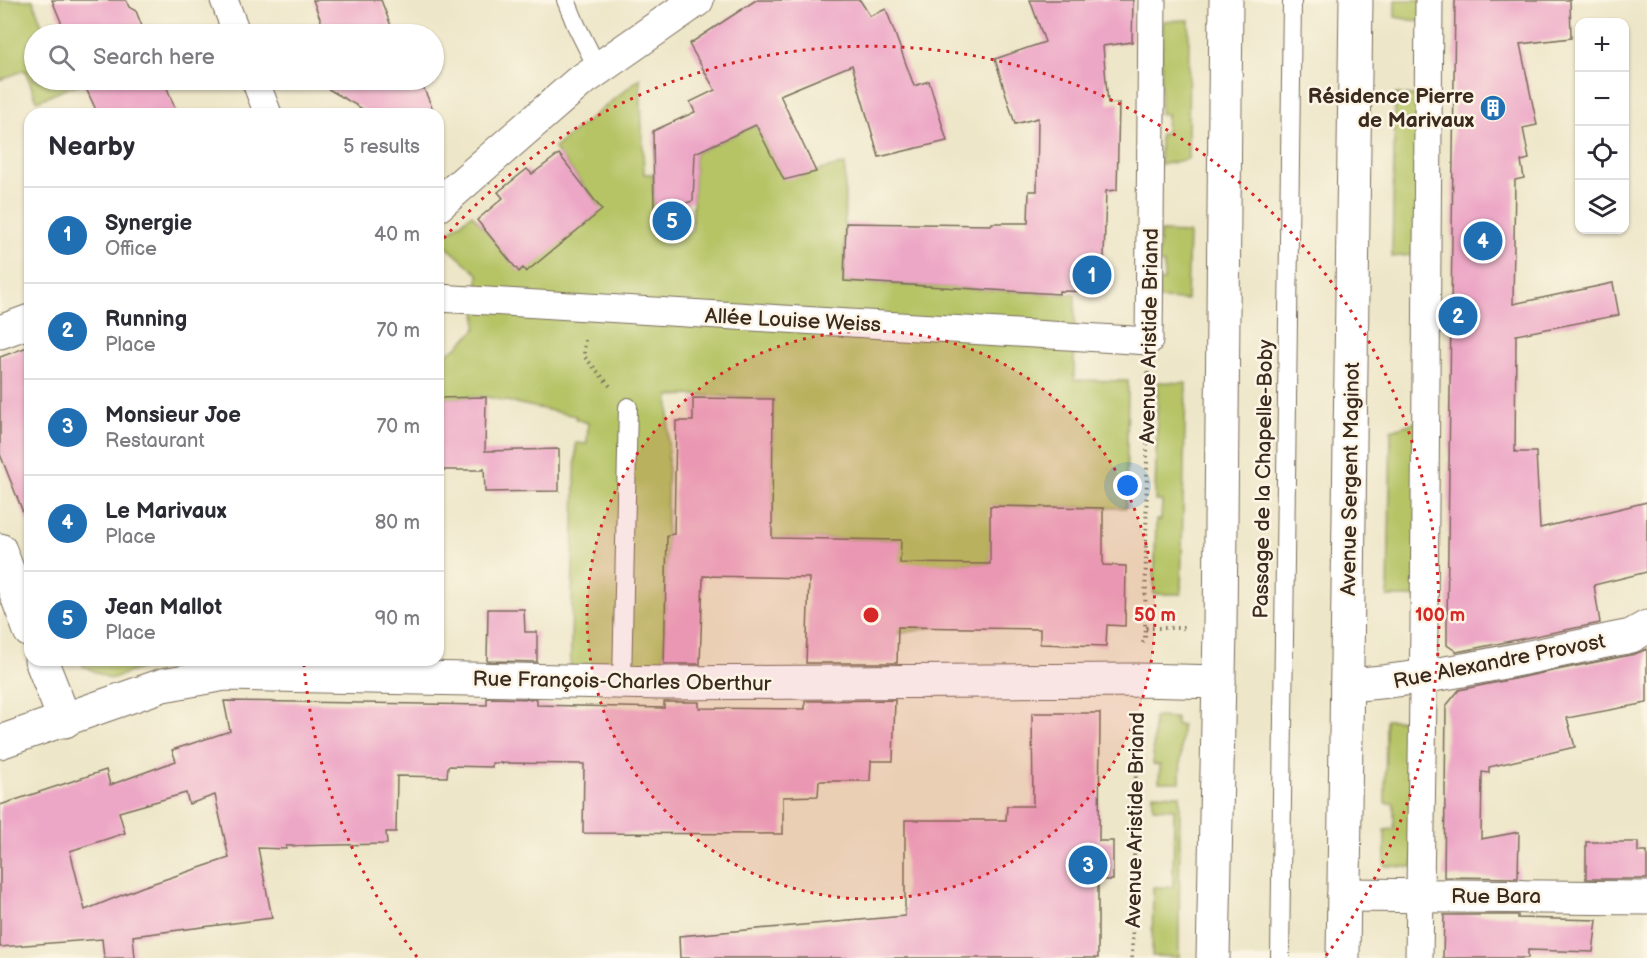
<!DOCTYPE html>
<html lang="en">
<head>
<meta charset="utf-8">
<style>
  :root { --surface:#fff; --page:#f7f7f7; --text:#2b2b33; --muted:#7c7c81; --line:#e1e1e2; --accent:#1f6fb2 }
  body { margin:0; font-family:"Balsamiq Sans",sans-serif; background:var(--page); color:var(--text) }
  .controls { position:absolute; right:18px; top:18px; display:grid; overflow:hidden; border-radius:12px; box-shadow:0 2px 4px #0004 }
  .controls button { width:54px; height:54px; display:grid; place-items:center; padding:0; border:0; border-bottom:2px solid var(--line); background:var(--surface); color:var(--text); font:30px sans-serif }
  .you { position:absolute; left:1128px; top:486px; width:21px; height:21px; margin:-15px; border:4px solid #fff; border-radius:50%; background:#1a73e8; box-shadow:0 0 0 9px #1a73e833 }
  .badge { display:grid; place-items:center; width:39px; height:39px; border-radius:50%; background:var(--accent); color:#fff; font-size:20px; font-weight:700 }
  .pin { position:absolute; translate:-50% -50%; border:3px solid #fff; box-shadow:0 2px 6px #0006 }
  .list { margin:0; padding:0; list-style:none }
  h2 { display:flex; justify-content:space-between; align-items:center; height:78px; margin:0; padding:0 24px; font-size:26px }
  h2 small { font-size:20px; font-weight:400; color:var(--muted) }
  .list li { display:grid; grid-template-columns:39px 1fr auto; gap:18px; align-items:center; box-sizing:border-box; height:96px; padding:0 24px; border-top:2px solid var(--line) }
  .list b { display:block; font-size:22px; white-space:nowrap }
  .list p { margin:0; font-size:20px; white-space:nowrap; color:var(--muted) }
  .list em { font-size:20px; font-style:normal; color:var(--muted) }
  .icon { flex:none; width:33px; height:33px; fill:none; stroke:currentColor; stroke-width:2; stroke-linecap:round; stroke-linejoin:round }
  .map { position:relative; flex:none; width:1647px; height:958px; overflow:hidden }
  .search { position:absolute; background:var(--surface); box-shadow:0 2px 4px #0004; left:24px; top:24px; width:420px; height:66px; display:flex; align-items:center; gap:15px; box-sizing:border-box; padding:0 21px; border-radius:33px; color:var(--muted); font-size:22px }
  .panel { position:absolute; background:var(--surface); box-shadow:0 2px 4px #0004; left:24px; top:108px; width:420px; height:558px; border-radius:18px }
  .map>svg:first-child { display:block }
</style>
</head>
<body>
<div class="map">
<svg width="1647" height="958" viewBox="0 0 1647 958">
  <rect width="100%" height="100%" fill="#fcf5e5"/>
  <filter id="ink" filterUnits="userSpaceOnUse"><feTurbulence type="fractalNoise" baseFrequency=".0167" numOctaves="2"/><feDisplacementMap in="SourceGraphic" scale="12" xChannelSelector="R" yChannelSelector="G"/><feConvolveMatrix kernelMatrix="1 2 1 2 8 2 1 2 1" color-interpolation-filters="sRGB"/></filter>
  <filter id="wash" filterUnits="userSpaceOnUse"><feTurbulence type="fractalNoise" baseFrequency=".008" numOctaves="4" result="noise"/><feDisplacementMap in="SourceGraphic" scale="24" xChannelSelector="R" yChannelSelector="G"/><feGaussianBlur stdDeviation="1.35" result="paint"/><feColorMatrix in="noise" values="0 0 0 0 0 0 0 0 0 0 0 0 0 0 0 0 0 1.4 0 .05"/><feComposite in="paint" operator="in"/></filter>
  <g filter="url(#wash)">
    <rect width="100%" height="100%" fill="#ede6c8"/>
    <g fill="#b6c466" stroke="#787742" stroke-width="1.5">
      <path d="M0,0H33L45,34H34V80H79L83,82L37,101L25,70L0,80Z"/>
      <path d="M1395,0H1424V22L1395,17Z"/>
      <path d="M1189,20L1188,159L1160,165V134L1166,133L1167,114H1160L1163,21Z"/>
      <path d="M640,78L644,174H653L654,235L692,231L695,153L756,125L784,179L845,164L844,281L1075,295L1074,380L1128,381L1126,508L991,506L990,564H936L934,627L898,634L900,540L772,538L773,399L694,395L669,396L664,683L570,681L576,443L587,444L588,423L576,419V416L488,397L438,398V360L458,346L476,329L478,274L439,240L472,214L519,271L523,268L526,271L599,212V205L554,148Z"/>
      <path d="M1395,94L1422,97L1420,254L1392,257Z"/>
      <path d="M1160,232L1189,233L1187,300L1158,299L1159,281H1164V264L1158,263Z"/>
      <path d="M1158,382L1186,383L1181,594H1154L1156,520H1161L1162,501H1155Z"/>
      <path d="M1419,421L1417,597H1388L1391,430Z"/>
      <path d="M81,660H149L148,666L110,679L83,666Z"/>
      <path d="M1154,717L1176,718V725H1182L1180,782H1159L1160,765L1153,764Z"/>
      <path d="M1386,720H1413V867L1385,866V830L1394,829V803H1385Z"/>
      <path d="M1153,794L1180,795L1179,957L1152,956L1153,887H1173L1174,809L1153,808Z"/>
    </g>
    <g id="blocks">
      <g fill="#eda7c6" fill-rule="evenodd">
        <path d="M52,0H126L129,7L136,11L145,34H66Z"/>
        <path d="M313,0H381L394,34H326Z"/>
        <path d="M756,0H860L870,16L886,9L914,86L929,81L947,141L879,157L852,65L780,95L816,172L784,180L756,125L695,153L693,201L654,212L653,131L695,112L690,102L715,90L689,44Z"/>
        <path d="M1030,0H1133L1132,42L1103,46L1108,104L1119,103L1117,190L1106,191L1103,292L1059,291V294L844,281L846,223L991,225L992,223H1028L1029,191H1037L1038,118L1015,124L995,59L1045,42Z"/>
        <path d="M1455,0H1570L1571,38L1520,44L1537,125L1523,128L1529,159L1521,161L1524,178L1515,180L1513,304L1613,283L1619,315L1516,335L1515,452H1536L1540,528L1647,502V572L1594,585L1600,623L1457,652L1447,645V625Z"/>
        <path d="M82,80H164L177,114H98Z"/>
        <path d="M313,80H420L435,114H371Z"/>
        <path d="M559,154L602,210L526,272L523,268L519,272L477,220L503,198L498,192L527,169L532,174Z"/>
        <path d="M30,346V525H28L0,454V357Z"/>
        <path d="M486,397L485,451L559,449V491L485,492L484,467V470H438V398Z"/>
        <path d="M693,398L773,399L772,538L901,540L900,563L990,564V506L1103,508V565L1126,566L1125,626L1107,625L1106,646L1040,644V629L898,627L897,663H806L809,578L703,576L700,664H664L667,535L674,534L676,421H693Z"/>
        <path d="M488,609H524L525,632H537V662L487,661Z"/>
        <path d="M1647,649V703L1567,718L1575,747L1489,767V773L1482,772L1481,839L1519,832L1518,878L1444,877L1446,706L1459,690L1635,654Z"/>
        <path d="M487,698L537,699V705L664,708V702H699V708L805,709V701L895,700L893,761H871L870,781H819L818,796L783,797V834L583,833L584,764L492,763V767L448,766L447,777L397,776L396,832H386L387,844L286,846V849L258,848L272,918L133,936L135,958H104L102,939L0,947V805L106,770L110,785L176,761L172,750L230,731L224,701L487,705ZM186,793L189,804L215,795L229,858L142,887L85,910L70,851L125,833L119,812Z"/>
        <path d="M1032,713H1100L1099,841H1113V880H1098V958H680L679,936L905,916V820H1006L1007,806H1033Z"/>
        <path d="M1586,842H1638V852H1647V879H1586Z"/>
        <path d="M1444,915H1518V918L1597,920L1593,952L1528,950V958H1443Z"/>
      </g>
    </g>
  </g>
  <g filter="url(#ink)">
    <use href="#blocks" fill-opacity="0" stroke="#796c5a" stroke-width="1.5"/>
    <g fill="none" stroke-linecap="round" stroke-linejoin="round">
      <defs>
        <g id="service">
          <path d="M566,0L576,25L598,69"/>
          <path d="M622,682L628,407"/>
          <path d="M1280,958L1292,0"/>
        </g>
        <g id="pedestrian">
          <path d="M224,0L237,34"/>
          <path d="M255,80L268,114"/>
          <path d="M438,298L1149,341L1152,0"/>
          <path d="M1419,958L1424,627L1429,0"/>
        </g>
        <g id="minor">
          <path d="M438,205L578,83L697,0"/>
          <path d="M0,332L30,321"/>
          <path d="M0,550L30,631"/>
          <path d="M41,660L65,721"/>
          <path d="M1347,685C1441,679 1539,654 1631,636L1647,627"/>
          <path d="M0,742L163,685L225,674L664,683L1137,680L1219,682"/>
          <path d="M1344,895L1647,898"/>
        </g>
        <g id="primary">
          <path d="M1213,958L1220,629L1226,0"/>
          <path d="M1343,958L1356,0"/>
        </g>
      </defs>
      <use href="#service" stroke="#796c5a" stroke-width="20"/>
      <use href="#pedestrian" stroke="#796c5a" stroke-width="29"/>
      <use href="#minor" stroke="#796c5a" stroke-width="35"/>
      <use href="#primary" stroke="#796c5a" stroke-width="35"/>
      <g stroke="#796c5a" stroke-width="4" stroke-dasharray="1.5 4.5" stroke-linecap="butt">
        <path d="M585,340L584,356L610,386"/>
        <path d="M1146,628H1184"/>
        <path d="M1143,643L1145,638L1148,372"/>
        <path d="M1132,958L1137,716"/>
      </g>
      <use href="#service" stroke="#fff" stroke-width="18"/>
      <use href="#pedestrian" stroke="#fff" stroke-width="27"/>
      <use href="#minor" stroke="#fff" stroke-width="33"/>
      <use href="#primary" stroke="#fff" stroke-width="33"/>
    </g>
  </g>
  <circle cx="871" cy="615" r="284" fill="#d62828" fill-opacity=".12"/>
  <g fill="none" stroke="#d62828" stroke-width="3" stroke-dasharray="3 6">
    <circle cx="871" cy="615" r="284"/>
    <path d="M417 957A569 569 0 0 1 304 665M438 245A569 569 0 0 1 1325 957"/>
  </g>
  <defs>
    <symbol id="building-disc" viewBox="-11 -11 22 22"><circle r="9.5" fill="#1f6fb2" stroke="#fcf5e5"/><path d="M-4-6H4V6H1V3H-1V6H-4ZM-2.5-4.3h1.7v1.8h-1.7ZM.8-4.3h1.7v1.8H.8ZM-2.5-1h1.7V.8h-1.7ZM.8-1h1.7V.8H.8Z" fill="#fff"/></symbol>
  </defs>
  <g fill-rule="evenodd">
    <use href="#building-disc" x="1478" y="93" width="30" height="30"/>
  </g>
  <g text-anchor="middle" stroke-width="5" stroke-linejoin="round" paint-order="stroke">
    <g font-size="21" font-weight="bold" fill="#3b2a1e" stroke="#fcf5e5" text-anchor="end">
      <text x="1474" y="103">Résidence Pierre<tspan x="1474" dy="24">de Marivaux</tspan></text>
    </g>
    <g font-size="21" fill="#3b2a1e" stroke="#fcf5e5">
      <text transform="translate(793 320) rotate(3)" y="7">Allée Louise Weiss</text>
      <text transform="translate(1149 336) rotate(-89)" y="7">Avenue Aristide Briand</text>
      <text transform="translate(1263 479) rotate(-89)" y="7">Passage de la Chapelle-Boby</text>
      <text transform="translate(1350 479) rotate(-89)" y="7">Avenue Sergent Maginot</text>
      <text transform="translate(1499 661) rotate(-11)" y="7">Rue Alexandre Provost</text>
      <text transform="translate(622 681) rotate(1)" y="7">Rue François-Charles Oberthur</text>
      <text transform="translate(1135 820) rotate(-89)" y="7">Avenue Aristide Briand</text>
      <text x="1496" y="903">Rue Bara</text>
    </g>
  </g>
  <circle cx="871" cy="615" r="9" fill="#d62828" stroke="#fcf5e5" stroke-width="3"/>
  <g font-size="18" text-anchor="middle" font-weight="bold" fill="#d62828" stroke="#fcf5e5" stroke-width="5" stroke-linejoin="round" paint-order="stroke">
    <text x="1155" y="621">50 m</text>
    <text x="1440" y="621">100 m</text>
  </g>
</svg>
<div class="controls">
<button>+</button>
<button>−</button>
<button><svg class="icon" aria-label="locate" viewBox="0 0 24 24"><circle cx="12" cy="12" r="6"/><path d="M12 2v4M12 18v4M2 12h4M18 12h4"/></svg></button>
<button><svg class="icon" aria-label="layers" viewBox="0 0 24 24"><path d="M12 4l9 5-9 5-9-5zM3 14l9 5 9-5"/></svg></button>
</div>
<div class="you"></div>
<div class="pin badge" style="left:1092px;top:275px">1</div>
<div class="pin badge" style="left:1458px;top:316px">2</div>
<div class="pin badge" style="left:1088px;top:865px">3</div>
<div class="pin badge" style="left:1483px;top:241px">4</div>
<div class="pin badge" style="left:672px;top:221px">5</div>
<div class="search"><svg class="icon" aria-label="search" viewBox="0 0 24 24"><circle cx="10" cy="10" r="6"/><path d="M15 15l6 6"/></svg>Search here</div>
<section class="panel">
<h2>Nearby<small>5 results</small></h2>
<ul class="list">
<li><span class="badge">1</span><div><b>Synergie</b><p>Office</p></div><em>40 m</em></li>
<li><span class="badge">2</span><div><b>Running</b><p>Place</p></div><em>70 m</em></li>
<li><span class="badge">3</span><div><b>Monsieur Joe</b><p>Restaurant</p></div><em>70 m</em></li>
<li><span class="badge">4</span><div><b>Le Marivaux</b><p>Place</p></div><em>80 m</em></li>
<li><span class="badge">5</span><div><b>Jean Mallot</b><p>Place</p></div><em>90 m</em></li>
</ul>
</section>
</div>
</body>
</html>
